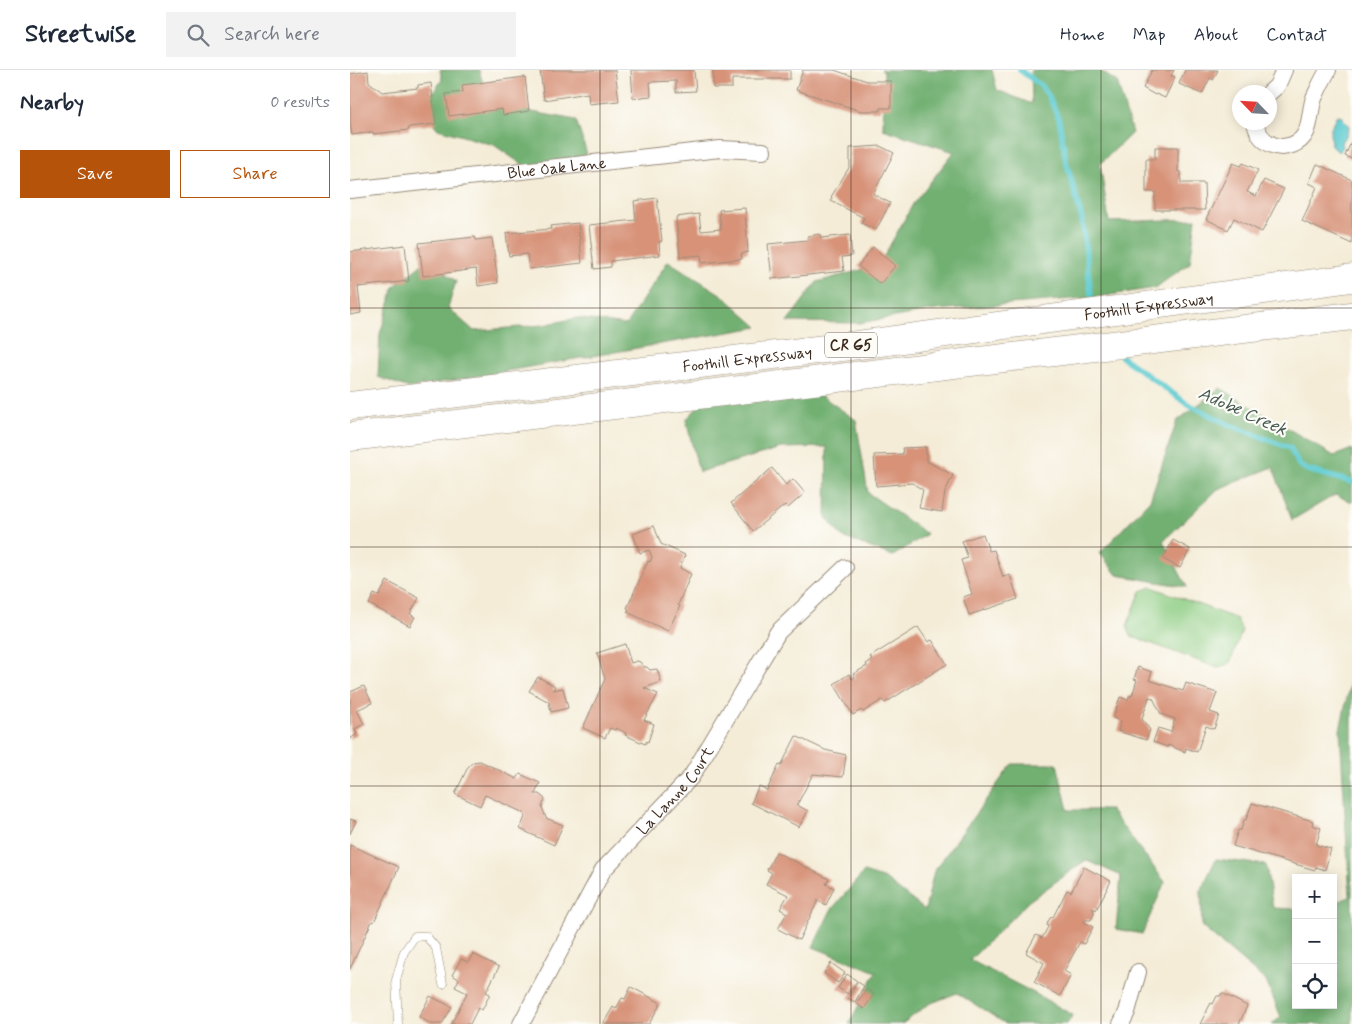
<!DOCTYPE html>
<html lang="en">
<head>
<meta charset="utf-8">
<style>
  :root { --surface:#fff; --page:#f2f2f3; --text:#1f2937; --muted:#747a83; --line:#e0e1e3; --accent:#b45309 }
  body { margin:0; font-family:Mynerve,sans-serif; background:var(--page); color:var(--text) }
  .controls { position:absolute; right:15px; bottom:15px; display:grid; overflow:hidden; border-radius:0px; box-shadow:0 2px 12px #0003 }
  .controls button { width:45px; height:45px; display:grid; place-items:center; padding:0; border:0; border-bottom:1px solid var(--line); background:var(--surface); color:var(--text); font:25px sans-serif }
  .compass { position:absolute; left:882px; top:15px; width:45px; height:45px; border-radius:50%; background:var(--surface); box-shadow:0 2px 12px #0003; rotate:295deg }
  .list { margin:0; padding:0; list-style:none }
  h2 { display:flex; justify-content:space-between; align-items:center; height:65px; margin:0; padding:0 20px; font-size:21px }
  h2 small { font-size:16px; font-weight:400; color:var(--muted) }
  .actions { display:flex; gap:10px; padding:15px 20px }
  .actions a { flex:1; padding:11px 0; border:1px solid var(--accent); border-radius:0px; text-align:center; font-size:18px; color:var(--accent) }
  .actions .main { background:var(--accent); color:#fff }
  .icon { flex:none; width:28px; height:28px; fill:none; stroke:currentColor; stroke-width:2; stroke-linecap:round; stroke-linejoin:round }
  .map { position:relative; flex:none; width:1002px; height:954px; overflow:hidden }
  header { display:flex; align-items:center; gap:30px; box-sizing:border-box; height:70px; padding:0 25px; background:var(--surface); border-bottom:1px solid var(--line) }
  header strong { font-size:24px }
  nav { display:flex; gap:28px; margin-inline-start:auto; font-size:18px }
  .search { width:350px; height:45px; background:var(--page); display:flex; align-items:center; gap:12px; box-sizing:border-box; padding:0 18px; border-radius:0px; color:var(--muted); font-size:19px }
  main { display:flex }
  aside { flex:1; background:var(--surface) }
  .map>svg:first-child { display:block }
</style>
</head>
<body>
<header>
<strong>Streetwise</strong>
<div class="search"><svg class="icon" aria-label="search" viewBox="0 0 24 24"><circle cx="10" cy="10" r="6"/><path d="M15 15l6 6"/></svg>Search here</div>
<nav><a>Home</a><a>Map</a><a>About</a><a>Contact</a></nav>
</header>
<main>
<aside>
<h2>Nearby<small>0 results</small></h2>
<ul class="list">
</ul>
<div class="actions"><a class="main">Save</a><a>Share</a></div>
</aside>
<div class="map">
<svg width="1002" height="954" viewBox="0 0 1002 954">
  <rect width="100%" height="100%" fill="#fdfcf7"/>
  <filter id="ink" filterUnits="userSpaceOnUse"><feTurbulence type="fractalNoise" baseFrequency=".02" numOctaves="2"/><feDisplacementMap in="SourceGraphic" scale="10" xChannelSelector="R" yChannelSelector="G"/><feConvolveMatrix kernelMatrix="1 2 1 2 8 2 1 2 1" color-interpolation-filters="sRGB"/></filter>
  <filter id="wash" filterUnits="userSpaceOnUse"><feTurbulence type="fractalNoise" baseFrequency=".0096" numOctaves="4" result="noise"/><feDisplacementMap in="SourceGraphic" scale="20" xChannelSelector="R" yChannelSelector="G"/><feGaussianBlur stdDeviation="1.12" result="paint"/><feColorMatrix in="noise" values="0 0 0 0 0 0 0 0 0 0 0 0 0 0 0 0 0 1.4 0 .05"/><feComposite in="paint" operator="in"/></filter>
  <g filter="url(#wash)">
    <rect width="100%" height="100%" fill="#f4ecd7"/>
    <path fill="#8ecd84" stroke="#647c51" d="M802,517L887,549L892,561L880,593L868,598L781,566L777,556L791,521Z"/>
    <g fill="#72b072" stroke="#566d48">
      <path d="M90,0H129L140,39L177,41L226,50L237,84L189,106L144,75L88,59L71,39L92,10Z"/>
      <path d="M531,0H642L647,20L682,34L681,0H749L767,12L782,63L750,94L759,152L846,149L840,193L805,218L747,227L586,240L509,253L437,252L467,212L529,195L563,134L604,82L533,59L534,2Z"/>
      <path d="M77,190L106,211L98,238L124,261L193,255L227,248L276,255L318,191L372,225L408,257L59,318L28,307L30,264L44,217Z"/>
      <path d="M456,315L506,350L518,423L577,464L543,486L492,467L476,447L477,377L431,378L349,402L336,350L355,329Z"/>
      <path d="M870,318L984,386L1002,379V432L985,425L942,450L923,397L868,419L813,471L837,517L767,505L750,483L800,430L827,351Z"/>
      <path d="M1002,604V954H922L931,947L916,911L852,857L851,820L866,789L916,795L923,838L946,839V935H983V833L1000,827L990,660Z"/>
      <path d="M662,694H707L718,740H760L815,812L792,864L766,859L771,806L736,790L679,831L620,890L684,923L723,945L717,954H656L607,923L579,934L552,954H499L526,902L463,877L481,840L514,802L535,809L575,840L584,801Z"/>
    </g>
    <path fill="#5ccad0" stroke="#4c7a77" d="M990,45L999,56L997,64L991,72L993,77L990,81H987L981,75L980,61L986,46Z"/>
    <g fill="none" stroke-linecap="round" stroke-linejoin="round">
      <g stroke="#5ccad0" stroke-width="5.5">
        <path d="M670,0L690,15L698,25L709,49L716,91L732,149L741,225"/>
        <path d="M772,287L836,333L880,355L940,378L949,395L957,400L1002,412"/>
      </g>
    </g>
    <g id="blocks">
      <g fill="#d79278">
        <path d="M190,0H265L269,31L239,34L238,23L194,30Z"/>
        <path d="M281,0H344L346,21L326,22V11L300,12L301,26L283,28Z"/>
        <path d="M363,0H440V9H382V18H363Z"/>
        <path d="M453,0H484L517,11H541V38H530V41H511L446,20Z"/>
        <path d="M802,0H824L821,6L825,7L815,28L806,24L805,25L793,18Z"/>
        <path d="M835,0H868L863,10L860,8L852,24L829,14Z"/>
        <path d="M18,1L19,12L32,22L68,18V15L81,13L86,54L59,57V60L23,64V62L2,65L0,52V4Z"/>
        <path d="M175,7L179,41L153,45L152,39L99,46L96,24L113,22L112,15Z"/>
        <path d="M1002,70V89L995,86Z"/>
        <path d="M530,76L544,83L523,124L540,133L526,160L511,153L514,148L481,131L482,128L481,127L500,96V78Z"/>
        <path d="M805,77H828V102H831V113H854L855,140H805V122H796V89H805Z"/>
        <path d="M883,93L891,96L893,93L908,100L897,122L906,126L914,110L934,119L912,162L884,148L878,160L856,149Z"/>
        <path d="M967,94L1002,110V174L952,151L967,117L959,113Z"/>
        <path d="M307,128L312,171L309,172L310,185L261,191V197L244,199L239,155L286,150L284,131Z"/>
        <path d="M395,138L398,182L391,184L392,189L352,193L351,185L330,187L326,147L349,144L351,161L371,159L369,140Z"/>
        <path d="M228,153L232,193L179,199L177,184L159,186L156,163L201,159L200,156Z"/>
        <path d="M470,164L471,168L500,165L502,186L492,187L494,201L422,209L418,174L458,170V166Z"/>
        <path d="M125,167L126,170L142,168L148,213L128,216L126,199L73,206L69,173Z"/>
        <path d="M55,175L59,211L8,217L11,243L0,245V182Z"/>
        <path d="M523,177L545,196L530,214L508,196Z"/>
        <path d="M576,377V391L603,405L595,422L592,442L569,438L573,420L562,413L526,416L524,385L553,384L552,378Z"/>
        <path d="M422,398L436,415L443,409L455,423L438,438L435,435L403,461L381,433Z"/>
        <path d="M304,456L311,474L335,485L330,498L341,504L328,535L330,536L318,561L277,542L279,540L277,538L298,491L300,492L302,487L299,480L290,483L283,464Z"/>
        <path d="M633,464L639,481L644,480L653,507L660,505L668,529L619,545L613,527L622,524L611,490L618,488L612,471Z"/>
        <path d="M823,470L840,479L830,498L813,489Z"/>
        <path d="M37,511L69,528L60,544L65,547L60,556L19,534L24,524L29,526Z"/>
        <path d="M568,557L578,572L582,570L597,594L535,633L532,630L513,642L511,640L503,645L484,614L499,604L502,609L505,607L503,604L517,596L516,594L522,590L520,587Z"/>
        <path d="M275,574L281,593L287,591L290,592L294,597H297L300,600L307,599L311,612L294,618L308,624L294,650L304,654L298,672L297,671L295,674L275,665L276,663L266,658L265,660L260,658L255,668L233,658L255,609L247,583Z"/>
        <path d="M788,597L802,602L799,610L833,621L836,613L867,623L860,642L869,645L864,659L856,656L847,682L836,678L835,682L818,675V677L803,672L808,658L821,662L825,649L811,644L803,628L799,627L792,649L800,660L796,670L768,661L771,651L763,648L770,627L778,630L779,626H782L787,610L784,609Z"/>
        <path d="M188,607L205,616L203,620L213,618L218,638L201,642L199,632L179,621Z"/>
        <path d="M14,616L22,633L7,640L14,654L5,659L7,664L0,669V622Z"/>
        <path d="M446,666L475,680L496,685L493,707L463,704L447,735L458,741L449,757L401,733L409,716L417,720L429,695L431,696Z"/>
        <path d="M130,691L167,709L170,704L190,713L185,724H189L195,729L192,737L196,748L213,755L204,775L170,759L175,747L174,743L135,725L130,736L105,724L118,697L123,692Z"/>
        <path d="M902,733L963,751L962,755L971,758L966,775L981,779L975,800L966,797L965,800L883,776L888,760H891L894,750H896Z"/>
        <path d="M0,749L6,751L0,764Z"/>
        <path d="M0,775L49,797L24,852L22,851L0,899Z"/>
        <path d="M426,782L479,809L476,814L484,818L476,835L468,830L449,870L428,859L437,843L430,839L438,825L416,814L422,803L417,800Z"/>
        <path d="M734,797L761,811L746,840L743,838L744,844L741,850H735L734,852L743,857L734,874L730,872L714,901L721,905L710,926L684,912L694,893L676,883L686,865L692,868L698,857L697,854L700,848L703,847L717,820L721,822Z"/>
        <path d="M123,884L149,897L136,922L140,924L132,940L128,938L120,954H101L117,923L105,917L109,909L102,905L111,889L118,892Z"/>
        <path d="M481,893L495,903L488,913L474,903Z"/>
        <path d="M497,904L507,911L498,924L488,918Z"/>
        <path d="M508,912L514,916L505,932L498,928Z"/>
        <path d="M281,917L311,933L299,954H253L263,937L266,939L272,928L275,929Z"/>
        <path d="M517,919L524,924L514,939L506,933Z"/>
        <path d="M872,923L897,936L889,954H850L861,933L863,934L867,926H870Z"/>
        <path d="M80,926L102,937L92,954H81L69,947Z"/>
      </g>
    </g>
  </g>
  <g filter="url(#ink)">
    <use href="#blocks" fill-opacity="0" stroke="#988b7a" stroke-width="1"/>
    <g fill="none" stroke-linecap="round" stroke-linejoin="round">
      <defs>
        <path id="lane" d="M48,954L46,910L54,882L65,866H76L86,878L93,914"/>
        <g id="street">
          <path d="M919,23L927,16L934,0"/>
          <path d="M905,52C907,63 912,71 923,75C929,78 936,77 942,75C963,67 958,45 964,28C968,19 973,9 978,0"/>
          <path id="s1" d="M0,120L370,79L413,81"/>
          <path id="s2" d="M171,954L253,800L341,707L428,562L495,498"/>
          <path d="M771,954L777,942L788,902"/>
        </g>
        <g id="highway">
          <path id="s3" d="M0,336L508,275L1002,208"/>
          <path d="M0,367L1002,246"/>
        </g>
      </defs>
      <use href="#lane" stroke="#988b7a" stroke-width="9"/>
      <use href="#street" stroke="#988b7a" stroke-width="18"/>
      <use href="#highway" stroke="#988b7a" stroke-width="29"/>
      <use href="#lane" stroke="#fff" stroke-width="8"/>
      <use href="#street" stroke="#fff" stroke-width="16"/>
      <use href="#highway" stroke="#fff" stroke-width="28"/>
    </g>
  </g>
  <path fill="none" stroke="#3b2a1e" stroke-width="1" stroke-opacity="0.55" d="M250,0V954M501,0V954M751,0V954M0,238H1002M0,477H1002M0,716H1002"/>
  <g text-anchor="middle" stroke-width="4.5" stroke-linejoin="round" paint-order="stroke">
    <rect fill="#fdfcf7" stroke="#75695f" stroke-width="1" x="475" y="262.5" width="52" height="25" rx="4"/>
    <g font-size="15" font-weight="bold" fill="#3b2a1e">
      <text x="501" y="280">CR G5</text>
    </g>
    <g font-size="16" fill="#3b2a1e" stroke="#fdfcf7">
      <text dy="6" stroke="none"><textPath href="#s1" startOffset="208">Blue Oak Lane</textPath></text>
      <text dy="6" stroke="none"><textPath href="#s3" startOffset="805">Foothill Expressway</textPath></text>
      <text dy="6" stroke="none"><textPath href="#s3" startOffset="400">Foothill Expressway</textPath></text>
      <text dy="6" stroke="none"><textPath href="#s2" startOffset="282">La Lanne Court</textPath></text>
    </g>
    <g font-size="18" font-style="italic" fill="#455a53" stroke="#fdfcf7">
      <text transform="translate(893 341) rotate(24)" y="6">Adobe Creek</text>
    </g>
  </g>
</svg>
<div class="controls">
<button>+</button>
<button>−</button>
<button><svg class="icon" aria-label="locate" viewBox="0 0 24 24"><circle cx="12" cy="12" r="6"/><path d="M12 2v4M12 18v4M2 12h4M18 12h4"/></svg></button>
</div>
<svg class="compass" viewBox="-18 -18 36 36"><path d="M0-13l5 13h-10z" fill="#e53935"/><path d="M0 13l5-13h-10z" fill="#747a83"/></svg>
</div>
</main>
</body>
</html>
